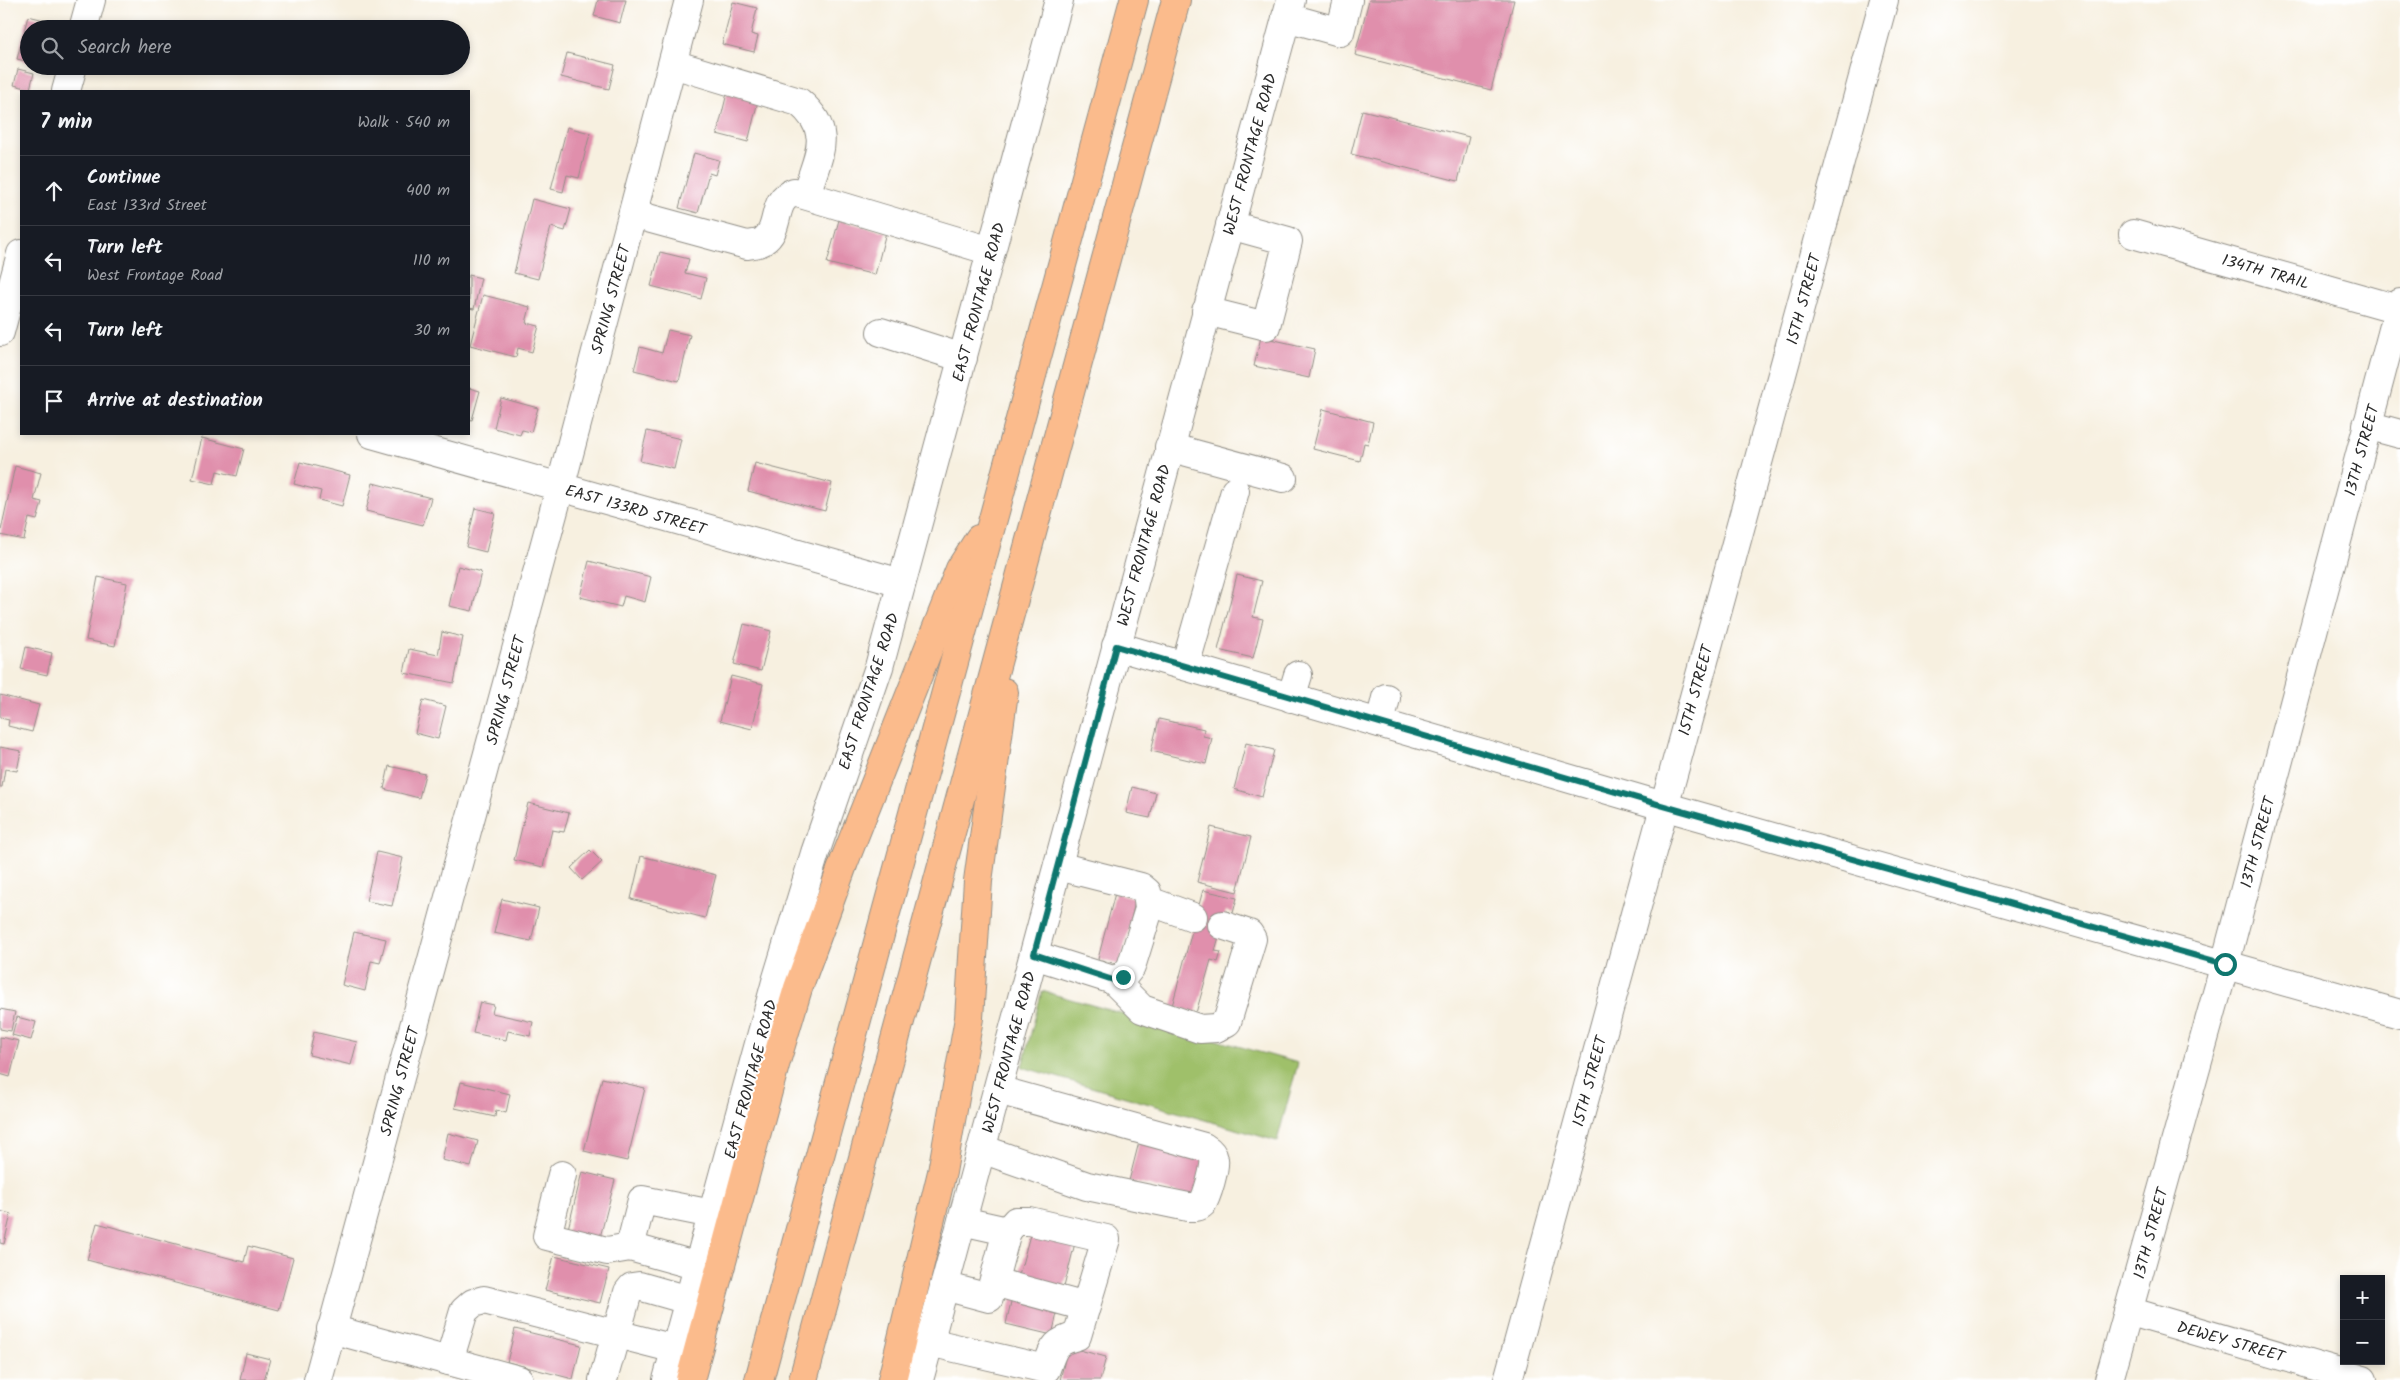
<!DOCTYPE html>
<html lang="en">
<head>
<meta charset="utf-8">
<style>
  :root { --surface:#171b24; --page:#20242c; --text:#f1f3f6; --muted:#9ea1a6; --line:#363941 }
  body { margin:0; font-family:Kalam,sans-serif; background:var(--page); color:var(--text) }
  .controls { position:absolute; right:15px; bottom:15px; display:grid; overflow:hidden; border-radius:0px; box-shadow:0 2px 8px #0003 }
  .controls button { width:45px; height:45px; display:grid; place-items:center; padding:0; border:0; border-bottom:1px solid var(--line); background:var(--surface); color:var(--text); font:25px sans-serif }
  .stop { position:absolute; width:15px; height:15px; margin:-11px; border:4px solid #0f766e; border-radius:50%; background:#fff }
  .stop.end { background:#0f766e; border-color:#fff; box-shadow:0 1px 5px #0008 }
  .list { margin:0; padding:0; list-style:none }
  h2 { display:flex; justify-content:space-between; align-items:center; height:65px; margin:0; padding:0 20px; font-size:21px }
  h2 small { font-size:16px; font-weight:400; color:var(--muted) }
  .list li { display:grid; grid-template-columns:32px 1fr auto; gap:15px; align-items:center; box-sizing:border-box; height:70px; padding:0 20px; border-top:1px solid var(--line) }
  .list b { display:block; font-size:19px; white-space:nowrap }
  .list p { margin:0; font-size:16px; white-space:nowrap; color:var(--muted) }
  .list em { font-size:16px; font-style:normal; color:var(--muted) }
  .icon { flex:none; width:28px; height:28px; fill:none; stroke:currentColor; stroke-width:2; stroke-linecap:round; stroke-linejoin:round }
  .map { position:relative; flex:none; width:2400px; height:1380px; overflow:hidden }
  .search { position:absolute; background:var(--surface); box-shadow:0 2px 8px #0003; left:20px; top:20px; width:450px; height:55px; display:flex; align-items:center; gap:12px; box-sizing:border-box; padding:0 18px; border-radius:28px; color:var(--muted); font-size:19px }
  .panel { position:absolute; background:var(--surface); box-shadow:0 2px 8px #0003; left:20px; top:90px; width:450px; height:345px; border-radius:0px }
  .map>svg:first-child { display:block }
</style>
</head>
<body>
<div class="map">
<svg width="2400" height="1380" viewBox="0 0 2400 1380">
  <rect width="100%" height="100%" fill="#fff"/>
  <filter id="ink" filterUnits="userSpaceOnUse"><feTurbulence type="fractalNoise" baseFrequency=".02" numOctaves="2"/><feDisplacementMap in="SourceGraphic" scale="10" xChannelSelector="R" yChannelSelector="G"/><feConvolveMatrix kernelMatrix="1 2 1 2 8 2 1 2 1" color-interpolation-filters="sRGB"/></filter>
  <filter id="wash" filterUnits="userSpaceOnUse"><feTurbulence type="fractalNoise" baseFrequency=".0096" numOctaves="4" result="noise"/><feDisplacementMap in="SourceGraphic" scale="20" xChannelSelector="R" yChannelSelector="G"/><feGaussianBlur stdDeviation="1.12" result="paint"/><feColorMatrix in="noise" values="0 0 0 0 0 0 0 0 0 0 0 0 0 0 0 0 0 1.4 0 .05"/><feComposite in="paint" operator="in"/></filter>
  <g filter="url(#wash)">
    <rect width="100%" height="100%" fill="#f7f0e0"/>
    <path fill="#9fc06a" stroke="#65764a" d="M1042,991L1298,1063L1277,1141L1022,1067Z"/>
    <g id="blocks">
      <g fill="#e08fac">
        <path d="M598,0H626L620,23L594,16Z"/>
        <path d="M1369,0H1514L1491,90L1355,55Z"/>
        <path d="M733,2L757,8L751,34L758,36L754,52L722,44Z"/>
        <path d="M28,16L49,21L47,29H29V62L17,59Z"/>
        <path d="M567,53L615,65L609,89L561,77Z"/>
        <path d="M18,69L34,73L30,89L14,85Z"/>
        <path d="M727,93L758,101L748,142L717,134Z"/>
        <path d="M1362,110L1469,137L1458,181L1351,154Z"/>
        <path d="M567,127L590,133L579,178L567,175L563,192L551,189Z"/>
        <path d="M694,153L719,160L715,175L709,173L698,213L679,208Z"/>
        <path d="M532,199L571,209L565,231L551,227L538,279L514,273Z"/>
        <path d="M839,220L886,232L875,275L827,263Z"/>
        <path d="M660,252L689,259L685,273L706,278L701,299L651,286Z"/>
        <path d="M469,275L481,278L474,309L469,308Z"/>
        <path d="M483,295L530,307L526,323L539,326L532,352L518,348L516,357L470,345Z"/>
        <path d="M668,330L690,335L679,381L634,370L640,347L662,353Z"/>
        <path d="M1261,337L1315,349L1309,378L1254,366Z"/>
        <path d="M469,388L480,391L472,420L469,419Z"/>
        <path d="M501,398L538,408L531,432L522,430L520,435L494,428Z"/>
        <path d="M1323,409L1373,422L1368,444L1364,443L1360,461L1313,449Z"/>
        <path d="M647,431L681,439L674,469L640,461Z"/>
        <path d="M202,438L244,449L237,476L217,471L214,484L192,479Z"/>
        <path d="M300,462L350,475L342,506L319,500L321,491L294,484Z"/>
        <path d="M755,463L832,483L825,511L748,491Z"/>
        <path d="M15,466L41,473L34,500L42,502L37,520L29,518L24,540L0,535Z"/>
        <path d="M373,483L431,498L423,525L366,511Z"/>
        <path d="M475,508L495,513L486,552L466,547Z"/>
        <path d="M589,561L651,577L645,602L624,596L621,607L580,597Z"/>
        <path d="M458,566L481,572L472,611L449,606Z"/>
        <path d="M1237,575L1262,581L1253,617L1263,619L1253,658L1218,650Z"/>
        <path d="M98,577L127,583L115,646L86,640Z"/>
        <path d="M744,624L771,631L761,671L734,664Z"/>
        <path d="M442,632L463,637L454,683L404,673L409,649L438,655Z"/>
        <path d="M26,647L52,653L47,675L21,669Z"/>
        <path d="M731,676L763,684L752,729L720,721Z"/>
        <path d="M0,695L39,705L32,732L8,726L9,720L0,718Z"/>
        <path d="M423,700L446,706L438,739L415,733Z"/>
        <path d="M1159,719L1204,729L1203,736L1212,738L1206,764L1151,751Z"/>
        <path d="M1246,743L1274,750L1262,797L1234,789Z"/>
        <path d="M0,747L21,751L17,771L5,769L2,787H0Z"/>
        <path d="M389,766L425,774L419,798L384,789Z"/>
        <path d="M1132,787L1156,793L1150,818L1126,813Z"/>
        <path d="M528,803L569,813L564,832L552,830L543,867L514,860Z"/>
        <path d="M1211,827L1251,837L1237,892L1197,882Z"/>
        <path d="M590,850L602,862L582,880L571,868Z"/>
        <path d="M377,852L403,858L392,906L366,901Z"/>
        <path d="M641,856L716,875L705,918L631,899Z"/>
        <path d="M1203,890L1237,898L1233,913L1226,911L1215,951L1221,952L1218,962L1211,960L1196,1013L1172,1006Z"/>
        <path d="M1115,893L1136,898L1120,965L1098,959Z"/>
        <path d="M502,899L539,908L531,941L494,933Z"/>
        <path d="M354,932L386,939L380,963L371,961L365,991L342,985Z"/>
        <path d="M480,1002L494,1005L492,1013L533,1022L530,1036L508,1031L506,1040L473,1033Z"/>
        <path d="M0,1009L15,1012L11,1031L0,1029Z"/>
        <path d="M17,1017L36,1022L31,1040L12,1035Z"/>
        <path d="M314,1032L357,1042L351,1065L309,1055Z"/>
        <path d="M0,1037L19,1041L10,1077L0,1074Z"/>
        <path d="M602,1078L645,1088L627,1161L584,1151Z"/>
        <path d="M461,1082L510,1094L506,1113L496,1110L495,1117L455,1108Z"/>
        <path d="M448,1133L478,1141L471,1167L442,1160Z"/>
        <path d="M1139,1142L1204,1158L1194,1197L1129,1181Z"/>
        <path d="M582,1172L615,1180L598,1245L566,1237Z"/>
        <path d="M0,1211L11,1214L4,1244L0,1243Z"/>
        <path d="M97,1223L244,1262L248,1246L293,1258L279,1310L87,1260Z"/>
        <path d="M1031,1231L1075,1243L1062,1295L1017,1283Z"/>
        <path d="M554,1256L609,1269L600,1303L545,1290Z"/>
        <path d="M1013,1293L1059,1305L1052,1335L1006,1324Z"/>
        <path d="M515,1329L581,1345L573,1379L507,1362Z"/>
        <path d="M1068,1347L1106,1357L1100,1380H1060Z"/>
        <path d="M246,1353L270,1359L264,1380H240Z"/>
      </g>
    </g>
  </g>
  <g filter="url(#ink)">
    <use href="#blocks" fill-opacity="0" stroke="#918e86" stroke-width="1"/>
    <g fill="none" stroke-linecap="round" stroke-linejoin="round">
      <defs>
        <g id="minor">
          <path d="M1286,17L1340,32L1348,0"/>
          <path d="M83,29L91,0"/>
          <path d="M673,64L799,102C836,133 817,156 806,195"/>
          <path d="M66,91L73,66"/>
          <path d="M633,214L747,245C752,244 759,244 763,241C782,229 770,200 794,192L991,251"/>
          <path d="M2133,234L2398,309"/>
          <path d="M1206,311L1266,326L1288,241L1230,225"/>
          <path d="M0,332L21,254"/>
          <path d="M881,332L963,358"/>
          <path d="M2367,425L2400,434"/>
          <path d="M372,434L901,583"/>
          <path d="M1169,447L1283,478"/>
          <path d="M1116,646L1663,806L2400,1014"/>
          <path d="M1185,666L1235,491"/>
          <path d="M1291,698L1298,675"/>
          <path d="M1380,723L1386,698"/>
          <path d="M1149,901L1193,917"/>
          <path d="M1034,955L1113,980L1123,977L1131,967L1149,909L1147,892L1141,887L1058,866"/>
          <path d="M1113,980L1142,1009L1200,1029L1216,1028L1227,1022L1252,939L1249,934L1222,925"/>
          <path d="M982,1149L1087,1186L1188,1207C1193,1207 1198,1208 1202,1204C1207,1197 1216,1166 1214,1159C1213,1153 1209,1150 1204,1147L998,1090"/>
          <path d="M562,1175L547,1236L607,1251L630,1247"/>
          <path d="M698,1266L630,1247L642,1200L712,1214"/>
          <path d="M994,1282L1086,1307"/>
          <path d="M944,1286L989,1298L1007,1231L962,1221"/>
          <path d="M2128,1311L2363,1380"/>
          <path d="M331,1329L519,1380"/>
          <path d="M929,1342L1046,1369C1054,1347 1054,1342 1077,1336L1106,1239L1029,1221H1016L1007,1231"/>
          <path d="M449,1361L464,1311L473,1303L484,1300L675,1349"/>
          <path d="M318,1380L560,488L689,0"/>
          <path d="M603,1380L628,1292L632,1287L639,1286L688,1300"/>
          <path d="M667,1380L777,978L815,853L879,667L1059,0"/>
          <path d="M919,1380L1291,0"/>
          <path d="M1508,1380L1884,0"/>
          <path d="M2109,1380L2225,964L2400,303"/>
        </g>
        <g id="highway">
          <path d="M690,1380L775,1065L798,988L844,862L960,569L979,539"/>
          <path d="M759,1380L1134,0"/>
          <path d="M803,1380L1176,0"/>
          <path d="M892,1380L942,1172L969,1018L978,881L1004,692"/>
        </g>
      </defs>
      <use href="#minor" stroke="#918e86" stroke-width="30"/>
      <use href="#highway" stroke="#918e86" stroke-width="30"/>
      <use href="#minor" stroke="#fff" stroke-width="28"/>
      <use href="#highway" stroke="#fbbb8c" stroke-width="28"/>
    </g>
  </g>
  <g fill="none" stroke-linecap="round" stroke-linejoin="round" filter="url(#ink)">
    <path stroke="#0f766e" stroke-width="6" d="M1123,977L1113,980L1034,954L1116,646L1664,806L2225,964"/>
  </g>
  <g text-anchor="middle" stroke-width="4" stroke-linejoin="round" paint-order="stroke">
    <g font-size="16" fill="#2b2b2b" stroke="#fff">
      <text transform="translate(1249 154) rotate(-75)" y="6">WEST FRONTAGE ROAD</text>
      <text transform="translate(2266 271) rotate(16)" y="6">134TH TRAIL</text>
      <text transform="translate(610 299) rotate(-75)" y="6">SPRING STREET</text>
      <text transform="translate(1803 299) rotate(-75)" y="6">15TH STREET</text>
      <text transform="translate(978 302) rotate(-75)" y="6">EAST FRONTAGE ROAD</text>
      <text transform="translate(2361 450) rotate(-75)" y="6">13TH STREET</text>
      <text transform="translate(636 509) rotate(16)" y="6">EAST 133RD STREET</text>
      <text transform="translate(1143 545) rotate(-75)" y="6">WEST FRONTAGE ROAD</text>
      <text transform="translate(505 690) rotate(-75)" y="6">SPRING STREET</text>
      <text transform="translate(1695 690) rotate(-75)" y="6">15TH STREET</text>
      <text transform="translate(868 691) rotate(-72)" y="6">EAST FRONTAGE ROAD</text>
      <text transform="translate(2257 842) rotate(-75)" y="6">13TH STREET</text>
      <text transform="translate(1008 1052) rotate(-75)" y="6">WEST FRONTAGE ROAD</text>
      <text transform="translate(750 1079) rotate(-75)" y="6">EAST FRONTAGE ROAD</text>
      <text transform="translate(399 1081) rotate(-75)" y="6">SPRING STREET</text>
      <text transform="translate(1589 1081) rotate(-75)" y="6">15TH STREET</text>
      <text transform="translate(2150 1233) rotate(-75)" y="6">13TH STREET</text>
      <text transform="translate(2231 1341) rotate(16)" y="6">DEWEY STREET</text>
    </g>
  </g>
</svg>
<div class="controls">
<button>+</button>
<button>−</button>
</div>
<div class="stop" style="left:2225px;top:964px"></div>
<div class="stop end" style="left:1123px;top:977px"></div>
<div class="search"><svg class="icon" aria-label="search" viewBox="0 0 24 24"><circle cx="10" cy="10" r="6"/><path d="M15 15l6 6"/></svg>Search here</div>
<section class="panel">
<h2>7 min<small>Walk · 540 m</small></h2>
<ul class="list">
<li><svg class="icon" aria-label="ahead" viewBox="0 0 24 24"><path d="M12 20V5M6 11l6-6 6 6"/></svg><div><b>Continue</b><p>East 133rd Street</p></div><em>400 m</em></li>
<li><svg class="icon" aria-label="left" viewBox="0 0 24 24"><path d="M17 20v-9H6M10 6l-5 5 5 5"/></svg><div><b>Turn left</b><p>West Frontage Road</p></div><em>110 m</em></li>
<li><svg class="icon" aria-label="left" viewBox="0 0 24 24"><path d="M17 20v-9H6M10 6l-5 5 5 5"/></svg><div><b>Turn left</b></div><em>30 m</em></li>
<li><svg class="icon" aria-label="arrive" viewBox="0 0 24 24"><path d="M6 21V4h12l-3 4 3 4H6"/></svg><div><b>Arrive at destination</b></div></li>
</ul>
</section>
</div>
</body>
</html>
